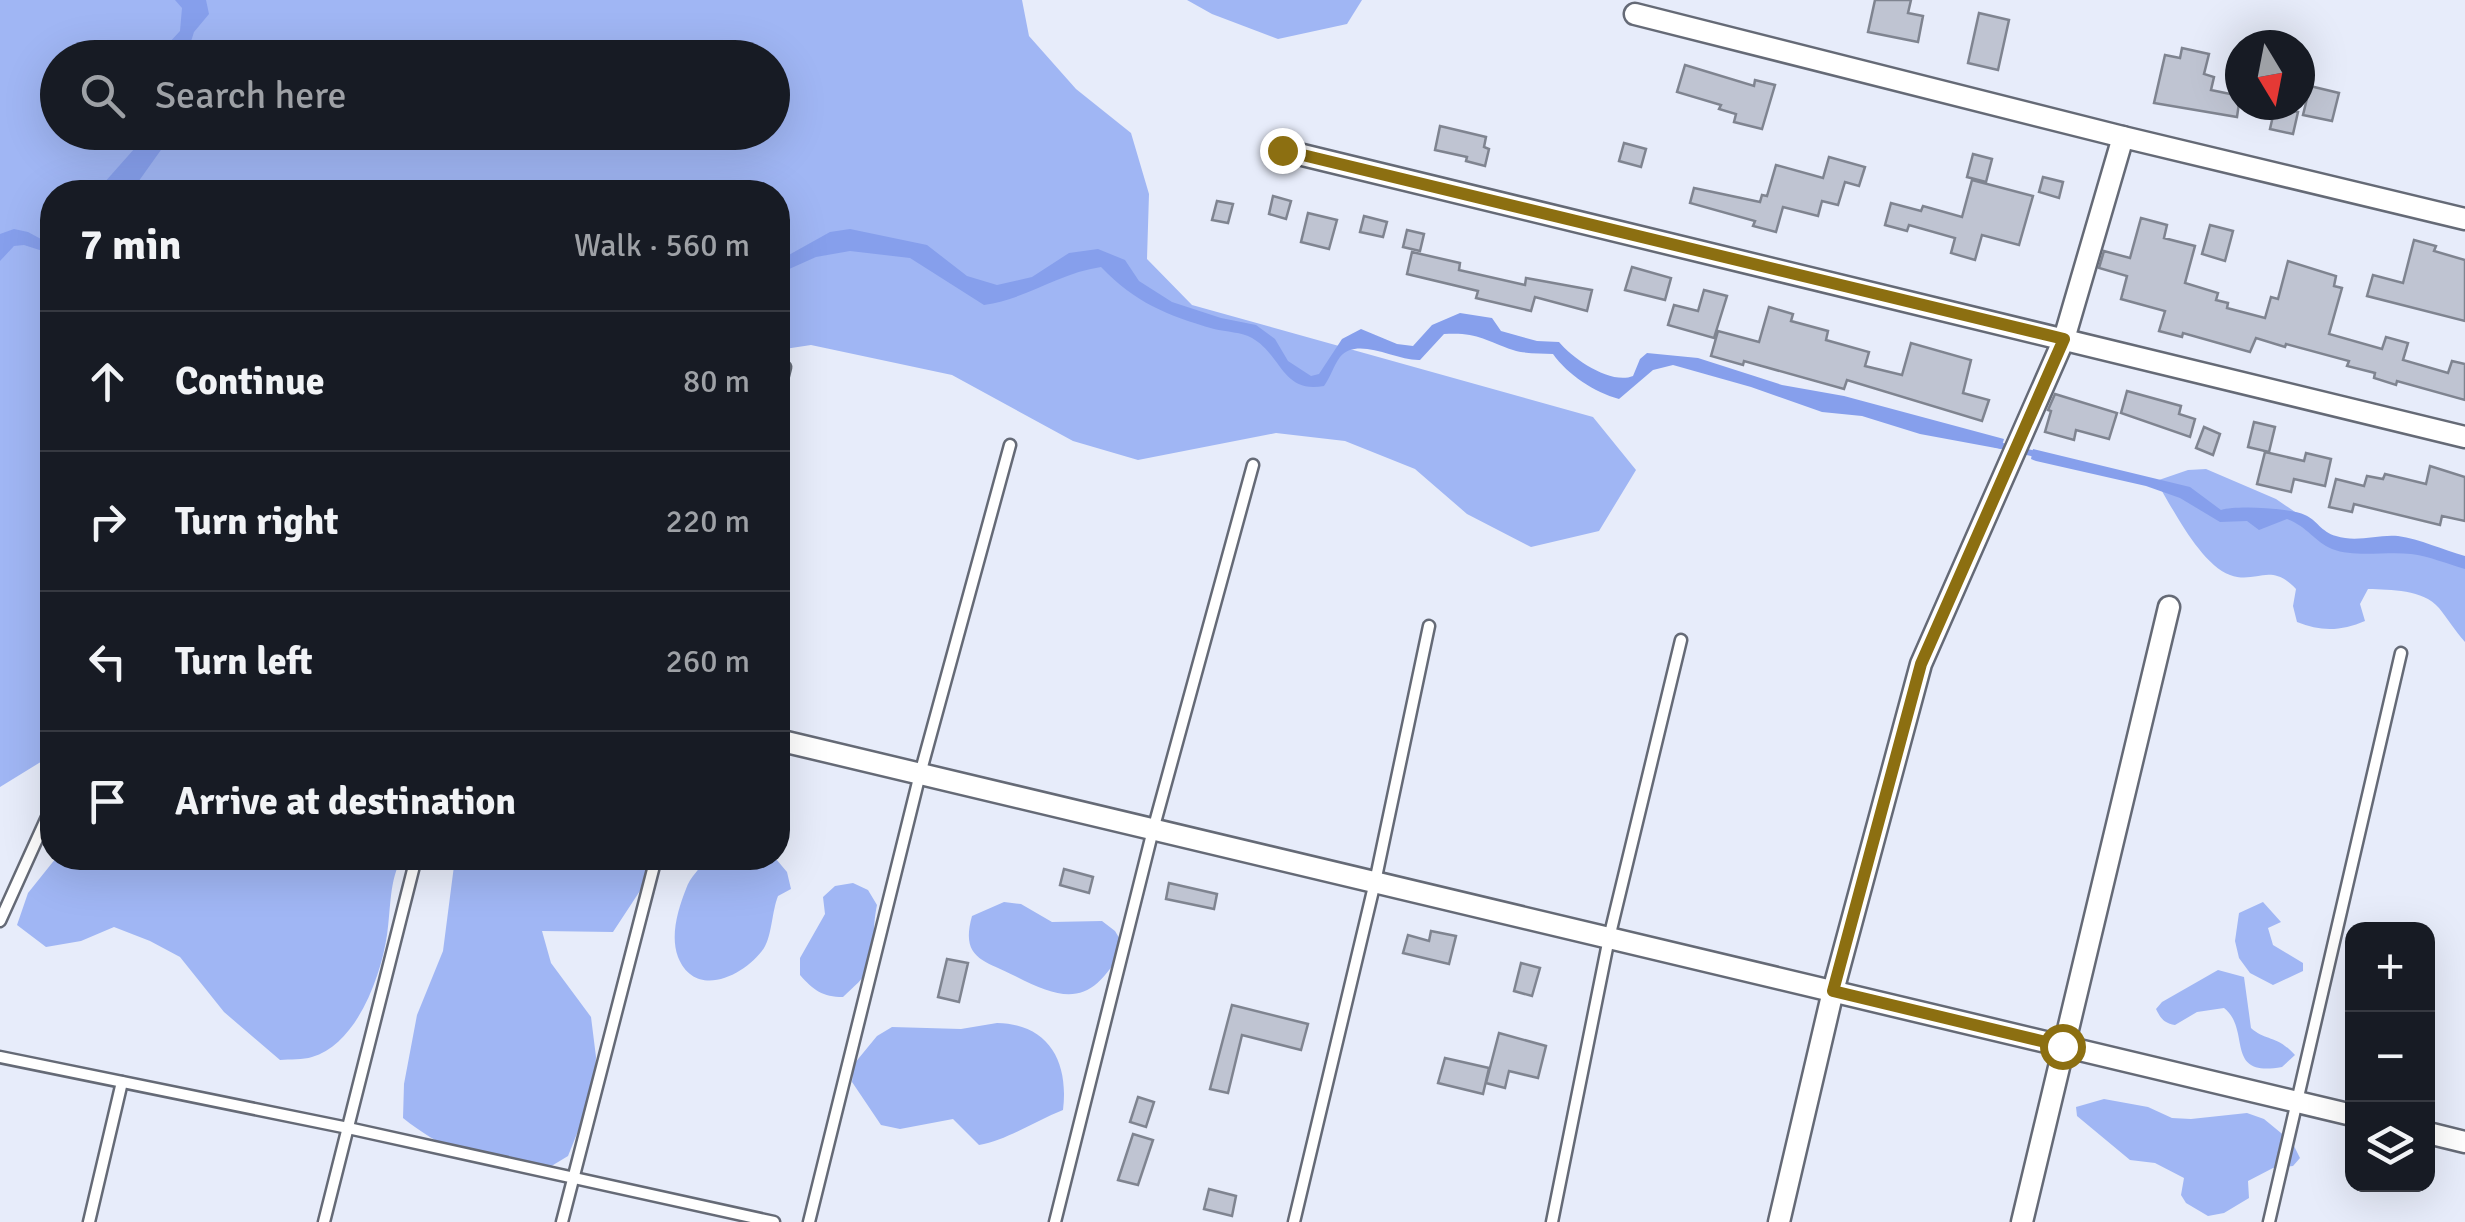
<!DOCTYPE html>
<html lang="en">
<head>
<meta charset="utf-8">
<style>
  :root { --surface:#171b24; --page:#20242c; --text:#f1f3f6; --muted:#9ea1a6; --line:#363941 }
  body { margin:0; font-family:Signika,sans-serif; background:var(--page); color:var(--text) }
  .controls { position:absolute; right:30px; bottom:30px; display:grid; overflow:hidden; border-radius:20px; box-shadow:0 10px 40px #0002 }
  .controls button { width:90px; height:90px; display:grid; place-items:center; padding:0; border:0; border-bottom:2px solid var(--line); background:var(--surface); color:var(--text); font:50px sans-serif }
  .compass { position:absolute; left:2225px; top:30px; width:90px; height:90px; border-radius:50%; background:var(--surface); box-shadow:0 10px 40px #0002; rotate:170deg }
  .stop { position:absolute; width:30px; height:30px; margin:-22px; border:8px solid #8c6f11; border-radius:50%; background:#fff }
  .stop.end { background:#8c6f11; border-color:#fff; box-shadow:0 2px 10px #0008 }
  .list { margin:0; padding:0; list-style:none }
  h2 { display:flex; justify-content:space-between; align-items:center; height:130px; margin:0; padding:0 40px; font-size:42px }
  h2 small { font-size:32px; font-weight:400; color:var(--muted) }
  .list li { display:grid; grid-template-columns:65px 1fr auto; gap:30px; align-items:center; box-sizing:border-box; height:140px; padding:0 40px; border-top:2px solid var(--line) }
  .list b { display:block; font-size:38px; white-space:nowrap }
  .list em { font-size:32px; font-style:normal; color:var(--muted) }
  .icon { flex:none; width:55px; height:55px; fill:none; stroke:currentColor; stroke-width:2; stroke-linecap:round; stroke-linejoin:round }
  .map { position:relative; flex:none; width:2465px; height:1222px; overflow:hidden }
  .search { position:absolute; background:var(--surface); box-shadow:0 10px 40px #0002; left:40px; top:40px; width:750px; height:110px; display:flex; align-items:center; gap:25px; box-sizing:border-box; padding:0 35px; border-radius:55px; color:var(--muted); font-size:38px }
  .panel { position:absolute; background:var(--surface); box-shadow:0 10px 40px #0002; left:40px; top:180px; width:750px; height:690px; border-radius:40px }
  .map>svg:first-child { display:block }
</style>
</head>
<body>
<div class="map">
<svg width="2465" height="1222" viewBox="0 0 2465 1222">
  <rect width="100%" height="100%" fill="#e7ecfa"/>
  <g fill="#a0b6f4" fill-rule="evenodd">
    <path d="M0,0H1022L1029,36L1076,89L1131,133L1149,194L1147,259L1192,305L1593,417L1636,470L1599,531L1531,547L1467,514L1415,469L1345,441L1276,433L1138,460L1073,441L952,375L811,345L778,350V192H52V755L0,787ZM58,58H772V132H58Z"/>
    <path d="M1187,0H1362L1347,24L1278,39L1212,14Z"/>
    <path d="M2206,469L2276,499L2338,541L2410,549L2465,564V642C2455,631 2448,619 2439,608C2423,589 2391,590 2368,589L2360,604L2365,621C2342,631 2321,632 2297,622L2293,606L2296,589C2270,561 2256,585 2230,575C2200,564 2172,507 2156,481L2188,470Z"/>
    <path d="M56,858H402C389,880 391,909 387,935C381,976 357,1044 312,1057C303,1060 290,1059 280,1060L224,1012L180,957L150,941L114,927L81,941L46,947L17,925L28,893Z"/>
    <path d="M455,858H651V874L613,932L542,931L551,963L591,1017L596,1057L594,1091L568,1156L535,1176C481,1160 448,1154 403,1118L404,1084L417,1015L443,951Z"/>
    <path d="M708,858L776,859L787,872L791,889L778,896C772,911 772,935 764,948C745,976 695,1000 678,957C670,936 678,909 686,889C690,877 701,867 708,858Z"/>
    <path d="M853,883L868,890L877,905C866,959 893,953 843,997C823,997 813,990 800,975V958L825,914L823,897L835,886Z"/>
    <path d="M1004,902L1021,904L1052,922L1102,921L1115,931L1124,946C1093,1004 1069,1004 1015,976C984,960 960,959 972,916Z"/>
    <path d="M2263,902L2281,922L2268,928L2273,945L2303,963V971L2273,985L2250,973L2239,958L2235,941L2239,913Z"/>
    <path d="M2218,970L2244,977L2251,1028C2265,1041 2277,1035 2295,1055L2282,1067C2223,1078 2252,1030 2224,1008L2197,1012L2175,1025C2164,1023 2161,1019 2156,1009L2162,1002Z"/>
    <path d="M997,1023C1049,1024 1069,1062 1063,1110C1035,1121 1008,1140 979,1145L953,1119L900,1129L881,1125L852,1082L854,1064L877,1036L892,1027L961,1029Z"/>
    <path d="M2104,1099L2148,1107L2172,1118L2191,1119L2247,1113L2264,1119L2292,1142L2300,1158L2293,1166L2273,1168L2248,1181L2249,1198L2224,1213L2208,1216L2186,1203L2181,1195L2184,1178L2155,1163L2130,1160L2077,1116L2076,1107Z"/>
  </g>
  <g fill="#869fec">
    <path d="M175,0H206L209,14L194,32L186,57H156L180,31L182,8Z"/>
    <path d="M142,132L173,133L131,192H96L135,148Z"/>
    <path d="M14,229L28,232L52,245V254L24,245L14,246L0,261V234Z"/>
    <path d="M850,229L927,245L967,276L997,285L1032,277L1069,253L1098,249L1125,260L1139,281L1172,302L1221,318L1256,325L1275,339L1288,361L1311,376L1319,374L1342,339L1361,329L1397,344L1413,346L1432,325L1460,313L1492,318L1501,331L1537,341L1559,342C1573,359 1611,385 1633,376L1640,359L1647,353L1698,358L1782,385L1844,396L2004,439L2001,449L1920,434L1862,416L1822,412L1751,387L1673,365L1653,370L1619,399C1594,392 1568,375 1553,354C1540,353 1525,354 1513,350C1484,340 1477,332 1444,334L1420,360C1395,361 1358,336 1340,357C1334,365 1330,378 1324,386C1282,394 1282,355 1252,338C1242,332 1226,332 1214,329C1166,315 1136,303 1101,267C1059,273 1027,299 984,305L910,258L850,251L816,257L778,274V261L830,232Z"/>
    <path d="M2033,449L2190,487L2221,510C2237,505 2290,508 2305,515C2317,520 2321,532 2336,536C2357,543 2378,534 2398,536C2420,539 2443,550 2465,556V569C2447,564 2429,556 2411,554C2387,551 2355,558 2332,549C2315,542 2308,527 2287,519L2259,530L2247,521L2220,522L2180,498L2146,486L2036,461L2031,459Z"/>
  </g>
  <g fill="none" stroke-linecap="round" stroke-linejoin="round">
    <path stroke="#869fec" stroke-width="6" d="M1994,444L2040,455"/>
  </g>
  <g fill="#bfc4d2" stroke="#7f8490" stroke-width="2.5">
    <path d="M1875,0H1911L1908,13L1923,16L1918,42L1868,32Z"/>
    <path d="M1979,13L2009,20L1998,70L1968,63Z"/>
    <path d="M2182,48L2209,54L2204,74L2214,77L2211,90L2240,96L2237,117L2154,103L2165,55L2180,58Z"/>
    <path d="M1685,65L1754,86L1755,80L1775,85L1762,129L1734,122L1736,114L1719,109L1721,105L1677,92Z"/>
    <path d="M2310,86L2339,93L2332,121L2303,115Z"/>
    <path d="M2275,107L2298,112L2293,134L2270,129Z"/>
    <path d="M1440,126L1486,137L1484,147L1489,149L1485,166L1466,161L1467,157L1435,150Z"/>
    <path d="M1624,143L1646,149L1641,167L1619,161Z"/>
    <path d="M1973,154L1992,159L1986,182L1967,177Z"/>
    <path d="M1829,157L1865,167L1859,186L1845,182L1838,205L1822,201L1818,216L1783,207L1776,232L1753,226L1755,221L1690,203L1694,188L1760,202L1762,195L1767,196L1776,165L1823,178Z"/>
    <path d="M2043,177L2063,182L2059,198L2039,192Z"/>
    <path d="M1972,180L2033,196L2019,245L1982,235L1975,260L1951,253L1955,238L1909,225L1907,231L1885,225L1891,203L1921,211L1923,206L1962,217Z"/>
    <path d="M1273,196L1291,201L1286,219L1269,214Z"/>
    <path d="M1217,201L1233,204L1228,223L1212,220Z"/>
    <path d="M1308,213L1337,220L1329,249L1301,242Z"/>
    <path d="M1364,216L1387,222L1383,237L1360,232Z"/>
    <path d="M2141,218L2167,225L2164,238L2195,246L2185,283L2218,293L2216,300L2228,303L2227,308L2265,318L2271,297L2278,299L2288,261L2336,276L2334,286L2342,288L2329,334L2382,349L2386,337L2408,343L2403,360L2448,373L2452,361L2465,364V400L2397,381L2396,385L2374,378L2375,373L2347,366L2349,361L2286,344L2285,347L2256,338L2250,352L2183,333L2182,337L2159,331L2165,311L2121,299L2127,276L2099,268L2104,251L2130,258Z"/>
    <path d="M2210,225L2233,231L2225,261L2202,254Z"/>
    <path d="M1407,230L1424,234L1420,251L1403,247Z"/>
    <path d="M2414,240L2436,246L2434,251L2465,260V321L2367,296L2373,275L2403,283Z"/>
    <path d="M1412,252L1460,263L1459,270L1525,285L1526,278L1592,290L1587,311L1535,297L1531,311L1476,298L1478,291L1407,274Z"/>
    <path d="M1632,267L1671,278L1665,300L1625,290Z"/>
    <path d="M1704,290L1727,296L1714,338L1668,325L1674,305L1698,311Z"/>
    <path d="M1769,307L1793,314L1791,321L1828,331L1826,340L1869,352L1865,366L1902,375L1911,343L1971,360L1963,393L1989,400L1982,421L1847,380L1844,389L1744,361L1743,365L1711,356L1718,331L1759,342Z"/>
    <path d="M2127,391L2181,406L2179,414L2195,419L2190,437L2121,413Z"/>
    <path d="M2055,394L2117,413L2109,439L2076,430L2074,440L2045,432L2051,411L2048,410Z"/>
    <path d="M2254,422L2275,427L2269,452L2248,447Z"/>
    <path d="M2204,427L2220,434L2213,455L2196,448Z"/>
    <path d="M2265,452L2304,461L2306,453L2331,459L2325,486L2294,479L2291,492L2257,484Z"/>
    <path d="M2430,466L2465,477V521L2442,516L2440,525L2354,504L2352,512L2329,507L2336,479L2364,486L2367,476L2383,479L2385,474L2426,484Z"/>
    <path d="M1064,869L1093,877L1089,893L1060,885Z"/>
    <path d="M1169,883L1217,894L1214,909L1166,899Z"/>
    <path d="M1431,931L1456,936L1449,964L1403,953L1408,935L1429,941Z"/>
    <path d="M947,959L968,963L959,1002L938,997Z"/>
    <path d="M1521,963L1540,968L1532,996L1514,991Z"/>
    <path d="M1232,1005L1308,1024L1301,1050L1242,1035L1228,1093L1210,1089Z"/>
    <path d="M1499,1033L1546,1046L1538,1078L1509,1071L1505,1088L1486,1083Z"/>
    <path d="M1445,1058L1489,1068L1483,1094L1438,1083Z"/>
    <path d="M1138,1097L1154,1102L1146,1127L1130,1122Z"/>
    <path d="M1133,1134L1153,1140L1138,1185L1118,1180Z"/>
    <path d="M1209,1189L1236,1196L1232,1216L1204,1209Z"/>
  </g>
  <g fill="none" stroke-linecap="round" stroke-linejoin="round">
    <defs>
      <g id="service">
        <path d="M778,395L785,367"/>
        <path d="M0,921L52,806"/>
        <path d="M0,1057L348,1128L774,1222"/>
        <path d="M89,1222L122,1082"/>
        <path d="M324,1222L416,858"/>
        <path d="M562,1222L656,858"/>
        <path d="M809,1222L920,774L1010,445"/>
        <path d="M1055,1222L1153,830L1253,465"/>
        <path d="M1294,1222L1375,882L1429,626"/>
        <path d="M1552,1222L1609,938L1681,640"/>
        <path d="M2269,1222L2401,653"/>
      </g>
      <g id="minor">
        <path d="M1635,14L2123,137L2465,219"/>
        <path d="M1282,150L2465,437"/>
        <path d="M778,740L2352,1115"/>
        <path d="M2428,1133L2465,1142"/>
        <path d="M1779,1222L1833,991L1921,664L2064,339L2123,137"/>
        <path d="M2022,1222L2169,607"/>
      </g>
    </defs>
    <use href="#service" stroke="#656a76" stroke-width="15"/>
    <use href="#minor" stroke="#656a76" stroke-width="25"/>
    <use href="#service" stroke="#fff" stroke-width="10"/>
    <use href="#minor" stroke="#fff" stroke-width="20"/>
  </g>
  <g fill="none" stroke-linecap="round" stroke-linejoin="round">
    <path stroke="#8c6f11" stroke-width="12" d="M1282,150L2064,339L1921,664L1833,991L2062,1046"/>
  </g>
</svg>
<div class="controls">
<button>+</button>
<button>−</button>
<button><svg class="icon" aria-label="layers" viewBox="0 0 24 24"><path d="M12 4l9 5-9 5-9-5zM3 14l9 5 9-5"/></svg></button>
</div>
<svg class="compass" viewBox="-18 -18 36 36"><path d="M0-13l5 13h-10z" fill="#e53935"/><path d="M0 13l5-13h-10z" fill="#9ea1a6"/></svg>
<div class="stop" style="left:2062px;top:1046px"></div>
<div class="stop end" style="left:1282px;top:150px"></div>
<div class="search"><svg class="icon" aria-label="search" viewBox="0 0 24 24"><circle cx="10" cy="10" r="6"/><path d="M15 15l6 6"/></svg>Search here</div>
<section class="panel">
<h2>7 min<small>Walk · 560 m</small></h2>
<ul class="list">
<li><svg class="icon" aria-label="ahead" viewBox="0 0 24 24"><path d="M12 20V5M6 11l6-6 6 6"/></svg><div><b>Continue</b></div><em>80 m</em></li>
<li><svg class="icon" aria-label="right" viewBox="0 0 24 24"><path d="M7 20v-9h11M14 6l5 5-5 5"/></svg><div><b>Turn right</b></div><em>220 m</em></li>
<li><svg class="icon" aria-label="left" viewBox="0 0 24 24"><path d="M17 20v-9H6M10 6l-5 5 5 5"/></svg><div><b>Turn left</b></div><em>260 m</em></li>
<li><svg class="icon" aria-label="arrive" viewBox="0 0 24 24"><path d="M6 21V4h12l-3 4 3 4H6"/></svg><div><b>Arrive at destination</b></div></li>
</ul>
</section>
</div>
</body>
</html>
